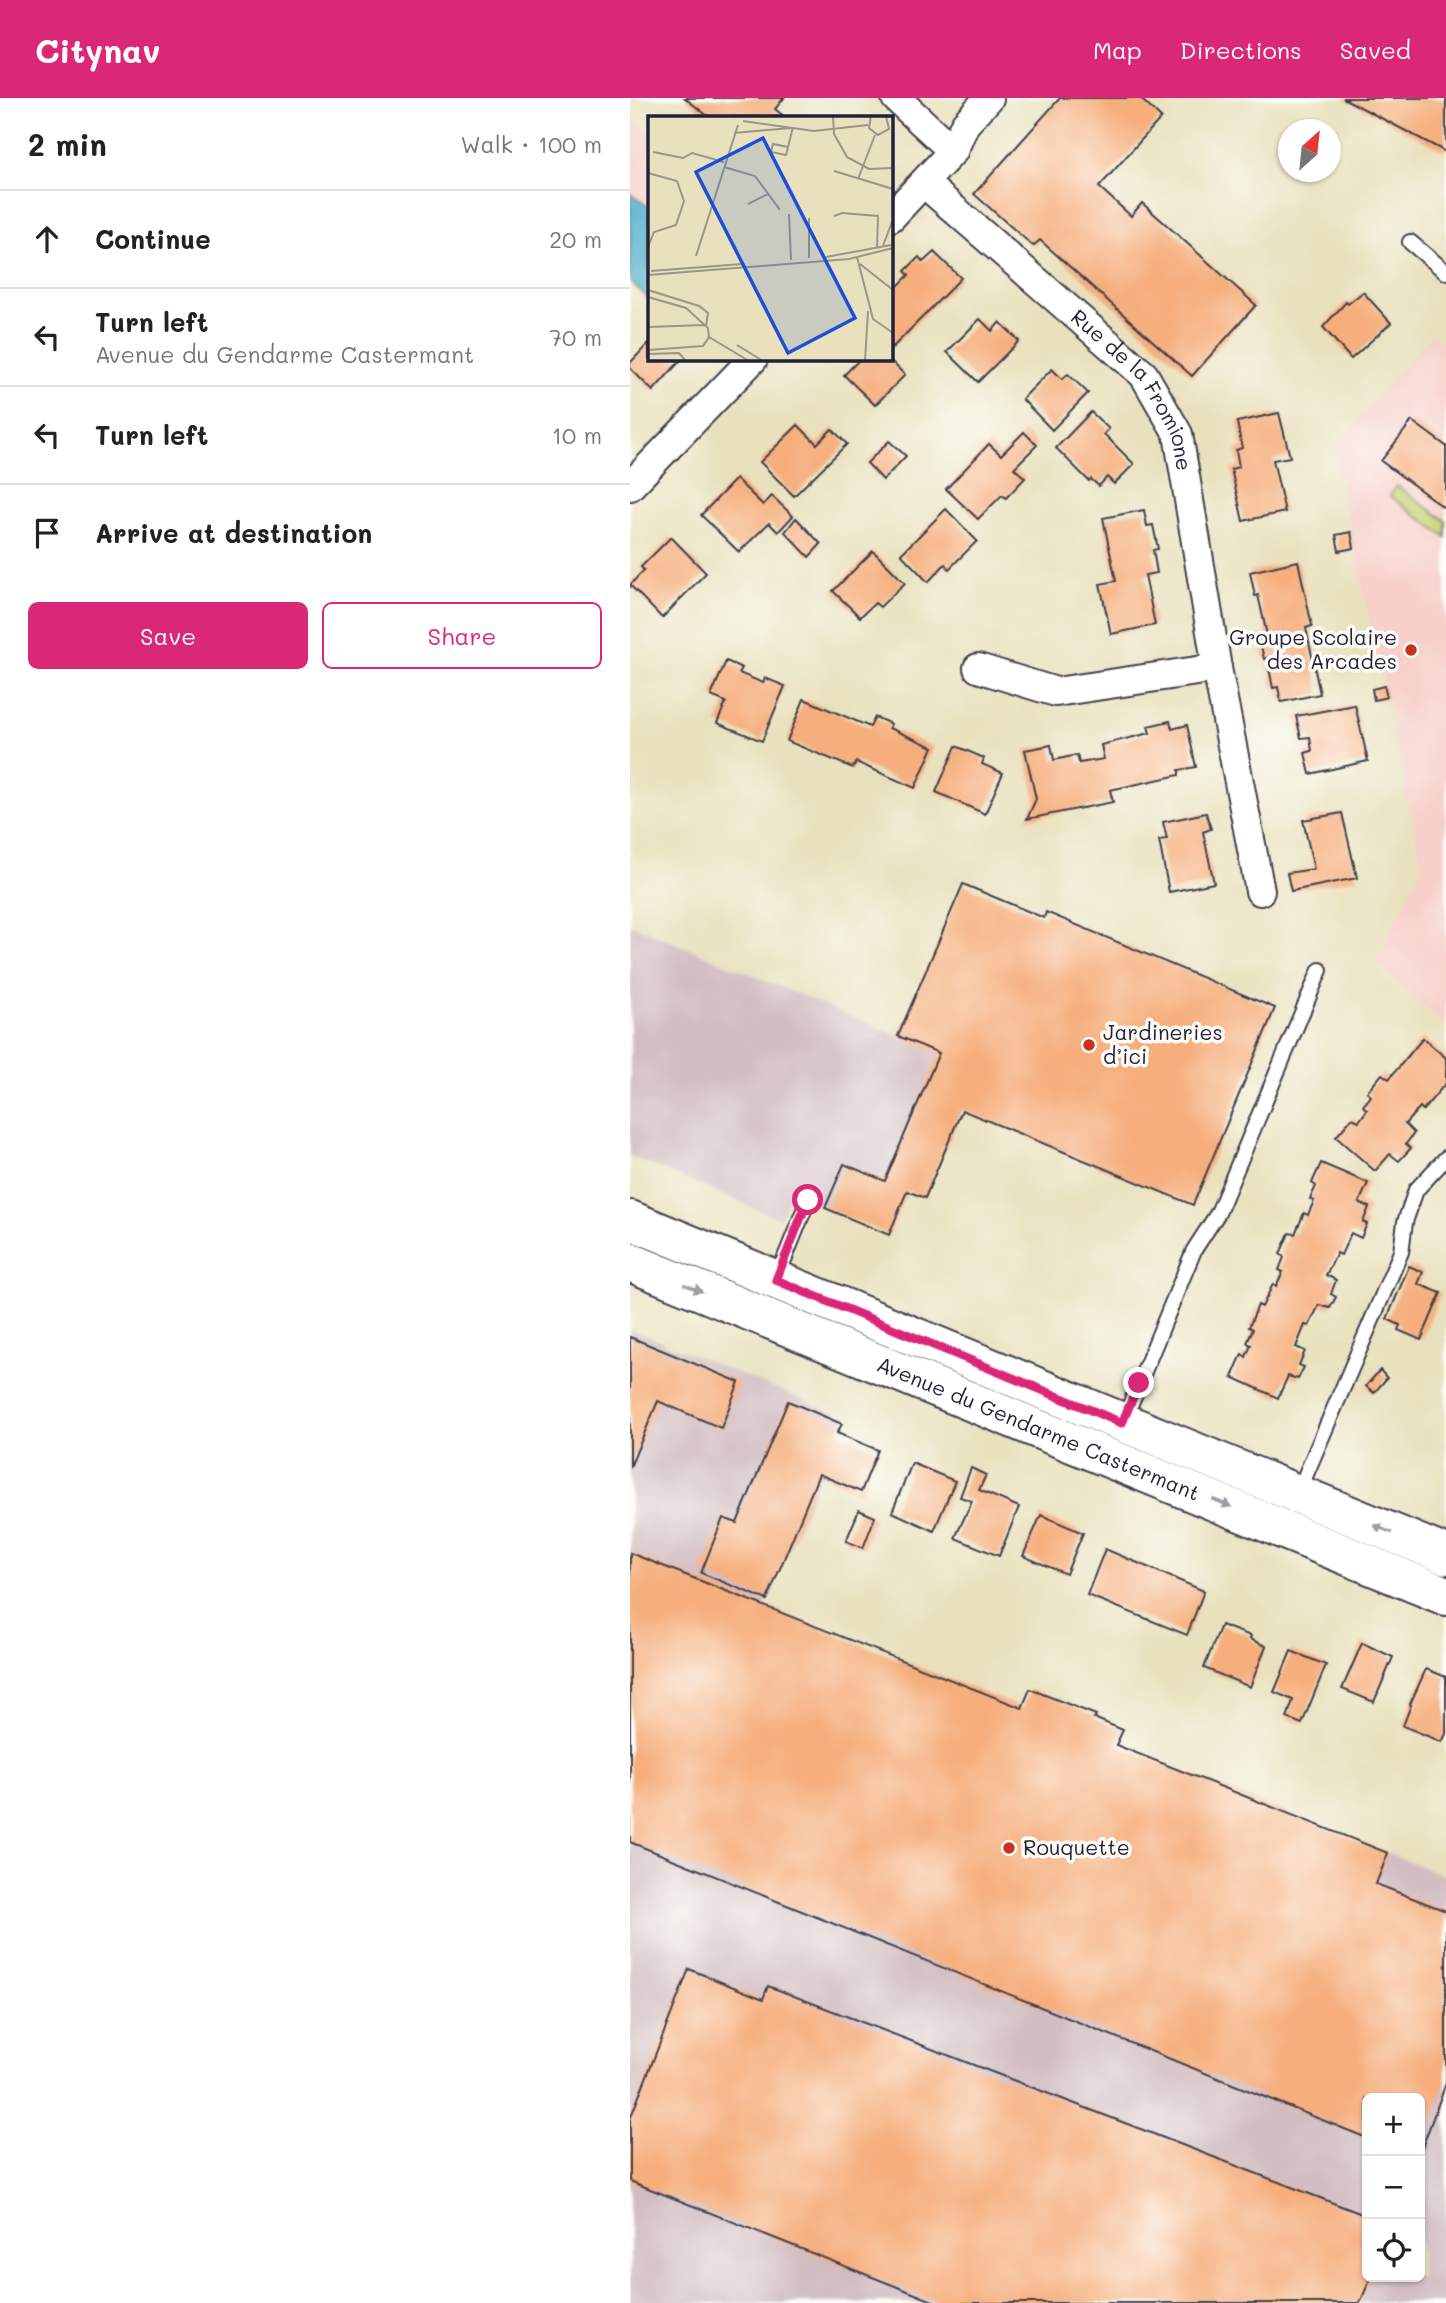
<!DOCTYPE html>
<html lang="en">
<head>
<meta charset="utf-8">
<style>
  :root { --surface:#fff; --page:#f6f6f6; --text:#222; --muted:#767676; --line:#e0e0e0; --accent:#db2777 }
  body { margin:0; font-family:Mali,sans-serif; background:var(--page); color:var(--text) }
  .controls { position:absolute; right:21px; bottom:21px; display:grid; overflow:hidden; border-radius:10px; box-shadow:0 2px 5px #0004 }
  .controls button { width:63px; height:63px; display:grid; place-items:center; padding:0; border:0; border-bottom:2px solid var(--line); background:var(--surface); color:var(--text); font:35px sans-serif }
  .compass { position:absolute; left:648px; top:21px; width:63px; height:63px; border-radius:50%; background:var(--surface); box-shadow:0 2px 5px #0004; rotate:27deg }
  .stop { position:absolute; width:21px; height:21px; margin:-16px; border:5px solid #db2777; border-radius:50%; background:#fff }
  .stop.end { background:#db2777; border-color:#fff; box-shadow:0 2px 7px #0008 }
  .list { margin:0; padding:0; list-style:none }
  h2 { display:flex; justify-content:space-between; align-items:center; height:91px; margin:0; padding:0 28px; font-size:30px }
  h2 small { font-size:23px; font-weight:400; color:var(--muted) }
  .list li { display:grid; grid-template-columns:46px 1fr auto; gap:21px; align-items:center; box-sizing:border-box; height:98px; padding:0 28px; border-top:2px solid var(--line) }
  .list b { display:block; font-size:26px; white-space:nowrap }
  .list p { margin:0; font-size:23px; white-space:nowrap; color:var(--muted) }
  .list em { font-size:23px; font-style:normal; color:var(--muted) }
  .actions { display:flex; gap:14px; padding:21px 28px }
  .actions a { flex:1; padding:16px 0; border:2px solid var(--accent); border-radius:10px; text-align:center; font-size:24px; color:var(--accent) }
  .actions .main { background:var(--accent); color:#fff }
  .icon { flex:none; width:38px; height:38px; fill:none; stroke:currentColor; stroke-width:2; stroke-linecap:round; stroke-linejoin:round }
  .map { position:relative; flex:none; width:816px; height:2205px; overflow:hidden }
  header { display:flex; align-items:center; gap:42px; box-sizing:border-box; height:98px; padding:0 35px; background:var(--accent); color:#fff }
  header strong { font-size:33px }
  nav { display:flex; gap:38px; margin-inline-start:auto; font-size:24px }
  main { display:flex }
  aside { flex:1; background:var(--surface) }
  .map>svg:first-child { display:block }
</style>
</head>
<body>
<header>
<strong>Citynav</strong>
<nav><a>Map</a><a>Directions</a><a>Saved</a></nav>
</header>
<main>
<aside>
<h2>2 min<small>Walk · 100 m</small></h2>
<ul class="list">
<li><svg class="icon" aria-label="ahead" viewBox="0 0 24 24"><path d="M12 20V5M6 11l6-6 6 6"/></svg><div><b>Continue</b></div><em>20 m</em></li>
<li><svg class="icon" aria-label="left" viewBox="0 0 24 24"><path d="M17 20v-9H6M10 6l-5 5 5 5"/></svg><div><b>Turn left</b><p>Avenue du Gendarme Castermant</p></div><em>70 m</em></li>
<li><svg class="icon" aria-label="left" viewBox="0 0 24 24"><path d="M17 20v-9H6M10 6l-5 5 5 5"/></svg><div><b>Turn left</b></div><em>10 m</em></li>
<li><svg class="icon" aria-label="arrive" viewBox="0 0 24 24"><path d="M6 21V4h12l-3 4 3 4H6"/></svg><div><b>Arrive at destination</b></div></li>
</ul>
<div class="actions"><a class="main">Save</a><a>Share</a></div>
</aside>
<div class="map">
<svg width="816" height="2205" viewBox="0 0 816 2205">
  <rect width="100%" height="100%" fill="#fdfcf7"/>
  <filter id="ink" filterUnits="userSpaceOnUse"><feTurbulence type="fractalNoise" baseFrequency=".0143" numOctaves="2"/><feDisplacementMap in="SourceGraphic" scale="14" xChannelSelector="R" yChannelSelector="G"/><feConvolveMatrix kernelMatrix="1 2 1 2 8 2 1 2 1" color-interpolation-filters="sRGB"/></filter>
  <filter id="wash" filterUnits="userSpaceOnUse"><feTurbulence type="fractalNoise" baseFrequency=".00686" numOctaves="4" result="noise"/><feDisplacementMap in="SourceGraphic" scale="28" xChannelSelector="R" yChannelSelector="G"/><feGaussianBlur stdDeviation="1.57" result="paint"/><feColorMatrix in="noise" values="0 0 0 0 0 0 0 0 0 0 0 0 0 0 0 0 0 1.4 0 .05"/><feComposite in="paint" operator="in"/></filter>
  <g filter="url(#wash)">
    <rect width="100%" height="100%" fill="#e9e1bd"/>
    <g fill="#f7d0cb">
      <path d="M0,17L19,32V206L0,187Z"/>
      <path d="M802,236L816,248V929L745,864L792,768L703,350Z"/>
    </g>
    <g fill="#d2bec2" fill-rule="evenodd">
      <path d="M0,826L309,955L255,1083L214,1066L195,1110L162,1095L150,1121L0,1058Z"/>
      <path d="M0,1231L215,1319L135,1508L816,1778V2205H0ZM737,2000H790V2179H737Z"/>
    </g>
    <path fill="#c4d172" stroke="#737a56" stroke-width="2" d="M767,388L816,423V439L760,398Z"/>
    <path fill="#48abc8" stroke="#356682" stroke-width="2" d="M0,96L19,109V201L0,183Z"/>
    <g id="blocks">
      <g fill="#f6ae7d">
        <path d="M55,0H154L145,11L155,19H79Z"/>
        <path d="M430,0H510L531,20L469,89L501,118L512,105L626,207L562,278L410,142L403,148L344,96Z"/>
        <path d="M713,0H816V54Z"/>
        <path d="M304,154L331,180L261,251V195L279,177L275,173L289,159L293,164Z"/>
        <path d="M733,194L761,225L721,261L693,229L716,204L718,206Z"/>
        <path d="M350,221L362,233L370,224L389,243L348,284L317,254Z"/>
        <path d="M19,245V261H48L50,263L23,293L0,270V265Z"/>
        <path d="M230,261H259L275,277L245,307L214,277Z"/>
        <path d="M422,271L432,281L438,276L458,295L422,332L392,301Z"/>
        <path d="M461,314L479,331L474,336L504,366L484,386L477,379L469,388L461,381L459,383L426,350Z"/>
        <path d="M649,315L660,359L643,362L655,414L613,423L601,371L609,369L606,352L612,350L607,324Z"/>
        <path d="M782,323L816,348V411L751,363Z"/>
        <path d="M168,327L187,346L202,331L217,346L164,398L130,364Z"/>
        <path d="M394,334L407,347L384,370L395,380L376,400L372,397L348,421L316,391L359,346L371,357Z"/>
        <path d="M259,343L276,358L253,382L237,365Z"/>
        <path d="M106,381L133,407L142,398L163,418L148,434L139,425L109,454L71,417Z"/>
        <path d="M316,411L347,443L319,471L315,466L298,484L271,456Z"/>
        <path d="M514,412L517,428L523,427L528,451L523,452L527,475L515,477L525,527L481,536L470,486L486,483L473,420Z"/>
        <path d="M166,420L191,446L179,459L155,434Z"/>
        <path d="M721,434L724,450L709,453L706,437Z"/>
        <path d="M41,439L76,475L32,520L0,487L14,472L11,469Z"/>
        <path d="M243,453L275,485L250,509L245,505L230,519L203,493Z"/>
        <path d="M668,463L682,528L676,530L690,596L651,604L648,589L643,590L637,560L634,561L629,539L637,537L628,497L625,498L620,474Z"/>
        <path d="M96,563L112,570L109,575L133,585L135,580L155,588L132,643L87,625L96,604L81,598Z"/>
        <path d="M754,588L757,599L744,602L742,591Z"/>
        <path d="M174,601L240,629L245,619L261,626L259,630L303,649L285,690L226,664L223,670L157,643Z"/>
        <path d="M725,607L738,663L680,676L675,655L682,653L680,639L671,640L666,618Z"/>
        <path d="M540,623L542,631L557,627L566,669L549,672V677L480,692L483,704L397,721L406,701L395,652L421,647L424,662L447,657L449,665L474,661L471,647L520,635L518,628Z"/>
        <path d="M326,648L354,660L352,666L373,675L355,716L306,694Z"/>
        <path d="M576,715L581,731L573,734L584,785L539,794L529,742L537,741L533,724Z"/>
        <path d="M712,715L727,780L661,793L657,775L684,771L673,722Z"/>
        <path d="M333,786L414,820L416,814L645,910L563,1107L332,1012L295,1100L277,1093L259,1137L195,1110L214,1066L255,1083L309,955L268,938Z"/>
        <path d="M793,940L816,960V985L793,1012L790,1009L775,1026L784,1035L776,1046L781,1050L769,1063L760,1056L745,1073L706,1039L722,1020L729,1023L737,1012L733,1008L741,998L737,994L752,976L759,981Z"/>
        <path d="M691,1065L738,1085L729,1105L739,1109L733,1124L737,1126L731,1140L721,1135L711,1157L707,1155L696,1177L706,1182L701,1196L706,1199L700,1210L689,1207L679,1228L675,1227L666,1249L675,1253L669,1267L674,1269L668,1281L658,1278L648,1300L602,1279L612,1256L616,1259L621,1247L617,1245L623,1231L619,1229L628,1207L632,1209L643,1186L646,1188L653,1174L649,1172L654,1159L650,1156L659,1135L665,1136L674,1115L678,1117L684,1103L680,1101L686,1088L682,1085Z"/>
        <path d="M779,1168L793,1174L788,1186L811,1195L791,1242L768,1232L770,1227L757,1221Z"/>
        <path d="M0,1239L109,1284L91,1330L28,1303L0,1369Z"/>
        <path d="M750,1272L757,1280L744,1295L736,1288Z"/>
        <path d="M158,1303L212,1326L207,1335L248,1352L231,1394L189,1376L137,1502L71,1475L93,1420L107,1425Z"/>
        <path d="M282,1365L325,1383L304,1433L262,1414Z"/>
        <path d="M341,1370L356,1377L349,1392L389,1409L369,1458L325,1440L342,1403L330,1399Z"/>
        <path d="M229,1412L245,1419L233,1450L216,1443Z"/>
        <path d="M411,1417L453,1435L436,1476L393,1458Z"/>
        <path d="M475,1451L574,1493L557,1537L457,1497Z"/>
        <path d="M0,1455L392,1610L400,1591L466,1617L464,1620L493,1632L486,1647L758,1755L746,1786L816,1813V1985L790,2055V2000H737V2040L0,1744Z"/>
        <path d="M591,1527L621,1538L620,1541L636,1548L620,1589L574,1570Z"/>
        <path d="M732,1545L763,1559L744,1604L712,1591Z"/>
        <path d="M661,1553L696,1567L672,1626L657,1620L663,1602L644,1594Z"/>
        <path d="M796,1571L816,1579V1636L812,1644L773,1628L781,1607L780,1606Z"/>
        <path d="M59,1871L133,1901L138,1888L737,2118V2179H741L730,2205H308L0,2083V2021Z"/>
      </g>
    </g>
  </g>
  <g filter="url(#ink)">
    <use href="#blocks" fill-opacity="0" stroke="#403f4e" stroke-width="2"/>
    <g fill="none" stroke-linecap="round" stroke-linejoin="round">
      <defs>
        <g id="service">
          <path d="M780,144L816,174"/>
          <path d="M146,1182L178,1102"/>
          <path d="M494,1322L564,1152L588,1115L690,872"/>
          <path d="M668,1395L771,1154L775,1124L786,1092L816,1060"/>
        </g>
        <g id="minor">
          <path d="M266,0L323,53"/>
          <path id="s1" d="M294,85L514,277L548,336L587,570L630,793"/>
          <path d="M261,119L323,53L335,26L359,0"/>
          <path d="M0,388L123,261"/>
          <path d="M348,570L426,594L587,570"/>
        </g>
        <g id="primary">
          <path d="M0,1122L816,1457"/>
          <path id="s2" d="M0,1164L816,1498"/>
        </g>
      </defs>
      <use href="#service" stroke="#403f4e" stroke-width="18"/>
      <use href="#minor" stroke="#403f4e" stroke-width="32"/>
      <use href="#primary" stroke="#403f4e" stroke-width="42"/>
      <use href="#service" stroke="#fff" stroke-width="14"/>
      <use href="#minor" stroke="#fff" stroke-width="28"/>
      <use href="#primary" stroke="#fff" stroke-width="38"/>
    </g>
    <defs><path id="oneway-solid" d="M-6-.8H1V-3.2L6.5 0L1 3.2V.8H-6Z" transform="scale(1.75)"/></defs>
    <g fill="#9c9ca7">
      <use href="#oneway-solid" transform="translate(63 1190) rotate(22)"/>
      <use href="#oneway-solid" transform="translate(592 1405) rotate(22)"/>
      <use href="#oneway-solid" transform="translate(753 1431) rotate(-158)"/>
    </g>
  </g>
  <g fill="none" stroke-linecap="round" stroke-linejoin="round" filter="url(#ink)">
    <path stroke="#db2777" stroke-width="9" d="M178,1102L146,1182L492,1325L509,1285"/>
  </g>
  <g fill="#c8321e" stroke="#fdfcf7" stroke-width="2.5">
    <circle cx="781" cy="552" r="7"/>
    <circle cx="459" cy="947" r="7"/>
    <circle cx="379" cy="1750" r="7"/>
  </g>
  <g text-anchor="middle" stroke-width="7" stroke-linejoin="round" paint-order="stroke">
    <g font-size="21" fill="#22223b" stroke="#fdfcf7">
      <text dy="7" stroke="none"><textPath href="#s1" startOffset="298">Rue de la Fromione</textPath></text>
      <text dy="7" stroke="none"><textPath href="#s2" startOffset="441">Avenue du Gendarme Castermant</textPath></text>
    </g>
    <g font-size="21" fill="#22223b" stroke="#fdfcf7" text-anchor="start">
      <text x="767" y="547" text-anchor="end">Groupe Scolaire<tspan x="767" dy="24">des Arcades</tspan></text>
      <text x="473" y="942">Jardineries<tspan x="473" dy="24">d’ici</tspan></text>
      <text x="393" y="1757">Rouquette</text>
    </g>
  </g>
  <g transform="translate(18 18)">
    <rect width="245" height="245" fill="#e9e1bd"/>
    <path fill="none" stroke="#999589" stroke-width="2" d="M185,0L186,18L199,41L221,53L245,52M223,0L221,12L230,19L241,13L238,0M95,5L166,15L220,9M86,17L143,12M140,31L125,28L123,36L138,39L145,11M5,36L35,42L44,37L76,46M76,51L107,60L132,94M186,55L245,73M0,57L29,65L36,85L28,109L6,116L0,131M210,63L227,19M100,88L120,78M141,98L143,144M186,100L194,97L230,100L229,132M161,102V142M235,130L245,103M48,140L90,9M178,141L243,129M209,141L225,203L245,217M212,148L245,174M3,155L94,148M0,159L201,143L245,132M0,174L51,190L60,197L58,210M0,181L38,192L60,212L61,221L101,245M0,211L57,209M89,229L115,245M0,234L55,230L61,221M0,238L31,237L38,245M217,245L220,195"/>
    <path fill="#1d4ed8" fill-opacity="0.15" stroke="#1d4ed8" stroke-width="3.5" d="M115,22L207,202L140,237L48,56Z"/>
    <rect width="245" height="245" fill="none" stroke="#22223b" stroke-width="3.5"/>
  </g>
</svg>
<div class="controls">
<button>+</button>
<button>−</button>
<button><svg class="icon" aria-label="locate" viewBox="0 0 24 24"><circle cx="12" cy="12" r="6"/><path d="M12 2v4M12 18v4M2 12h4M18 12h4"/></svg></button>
</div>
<svg class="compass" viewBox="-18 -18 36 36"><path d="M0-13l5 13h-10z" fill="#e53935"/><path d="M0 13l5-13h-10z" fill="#767676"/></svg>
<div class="stop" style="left:178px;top:1102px"></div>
<div class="stop end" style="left:509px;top:1285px"></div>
</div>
</main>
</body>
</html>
